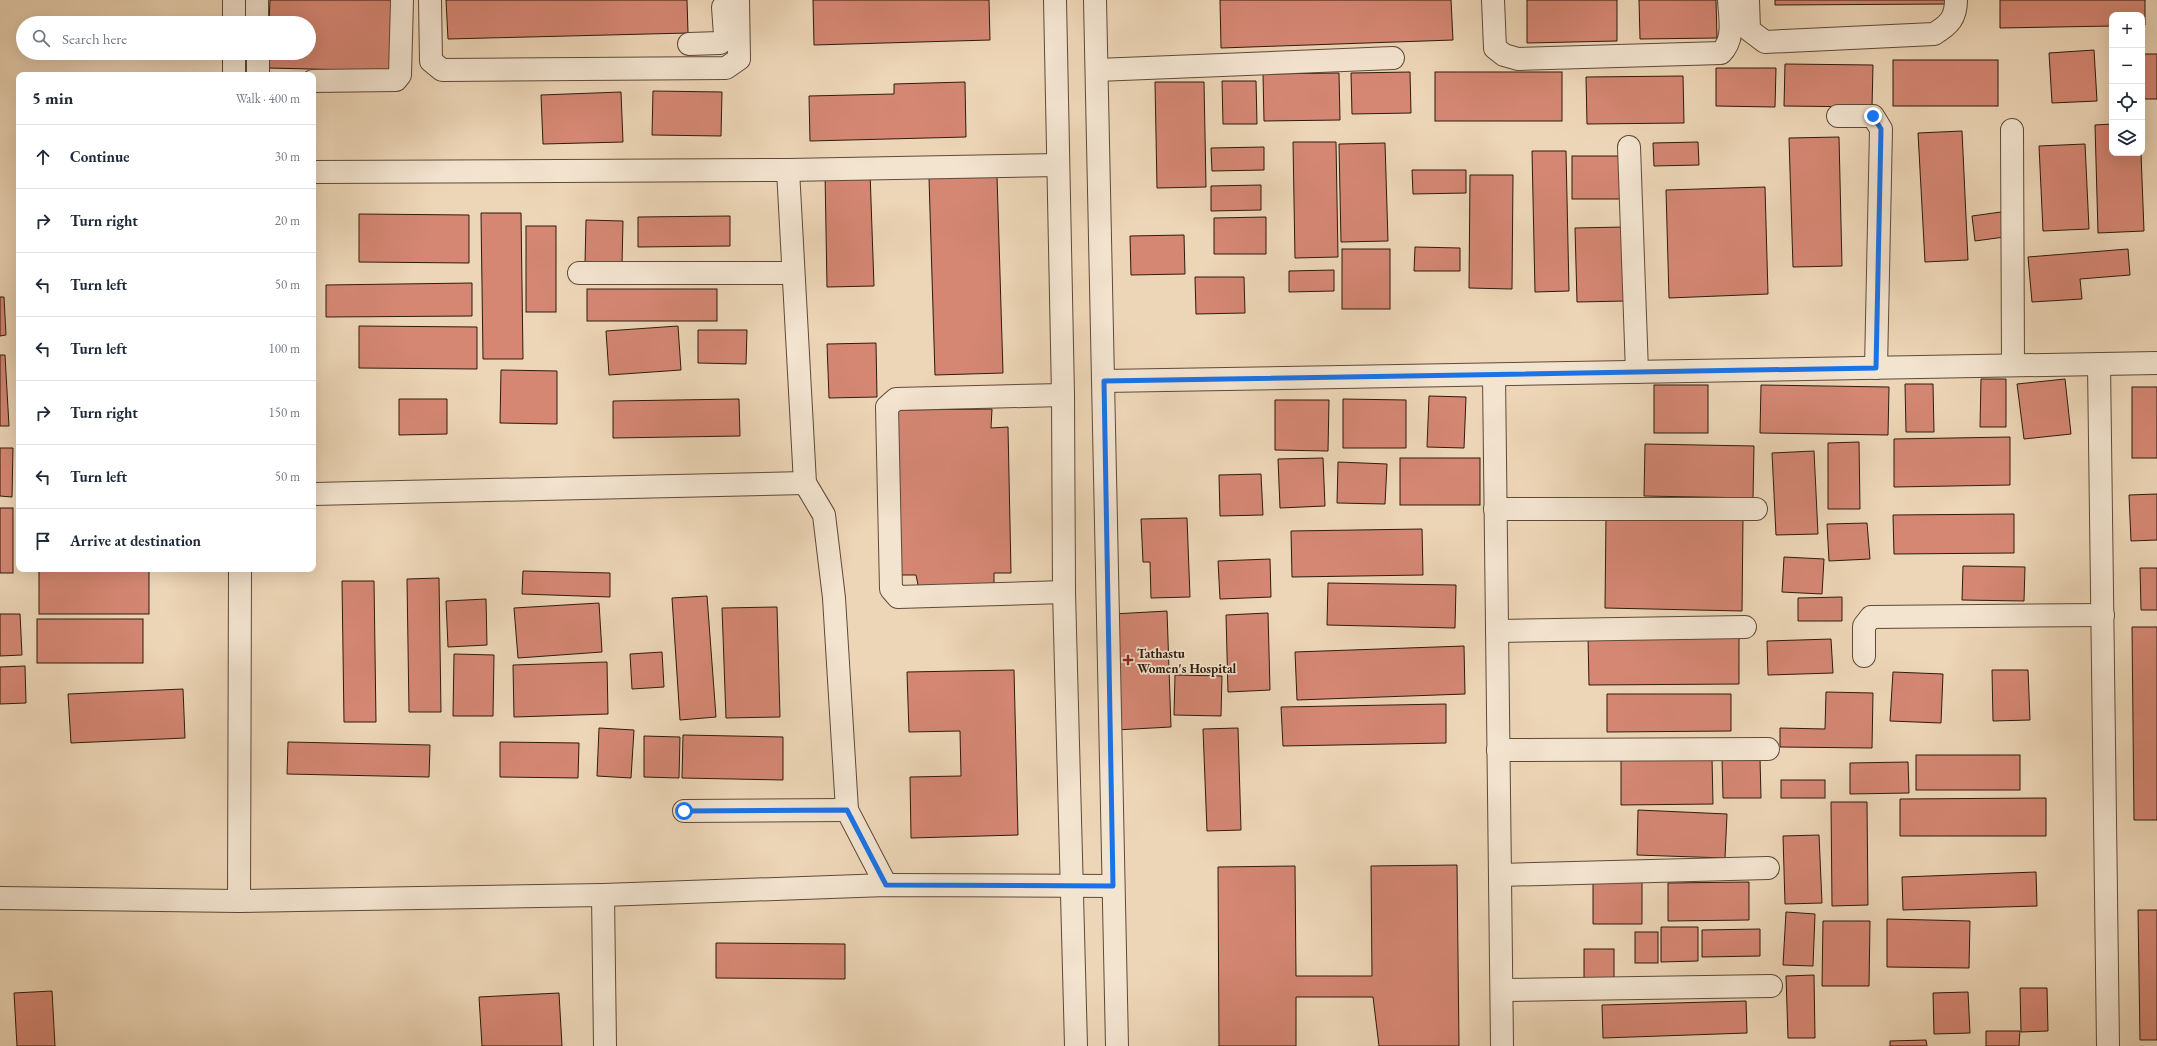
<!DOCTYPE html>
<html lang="en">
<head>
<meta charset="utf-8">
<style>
  :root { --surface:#fff; --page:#f2f2f3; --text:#1f2937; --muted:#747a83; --line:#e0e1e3 }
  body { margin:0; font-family:"EB Garamond",serif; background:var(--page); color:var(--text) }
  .controls { position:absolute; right:12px; top:12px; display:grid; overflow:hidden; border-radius:8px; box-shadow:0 4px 16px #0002 }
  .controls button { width:36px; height:36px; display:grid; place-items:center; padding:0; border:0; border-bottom:1px solid var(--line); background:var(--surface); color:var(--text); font:20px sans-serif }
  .stop { position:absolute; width:12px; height:12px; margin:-9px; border:3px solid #1a73e8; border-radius:50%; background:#fff }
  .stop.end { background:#1a73e8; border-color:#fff; box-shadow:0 1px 4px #0008 }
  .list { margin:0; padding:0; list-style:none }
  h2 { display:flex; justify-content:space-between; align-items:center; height:52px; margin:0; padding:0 16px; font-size:17px }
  h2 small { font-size:13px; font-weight:400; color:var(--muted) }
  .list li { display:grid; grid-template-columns:26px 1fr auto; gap:12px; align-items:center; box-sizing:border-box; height:64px; padding:0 16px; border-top:1px solid var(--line) }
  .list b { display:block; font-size:15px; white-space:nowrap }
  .list em { font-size:13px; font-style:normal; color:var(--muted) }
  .icon { flex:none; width:22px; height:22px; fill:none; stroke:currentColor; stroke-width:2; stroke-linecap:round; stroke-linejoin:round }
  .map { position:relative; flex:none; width:2157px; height:1046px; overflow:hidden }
  .search { position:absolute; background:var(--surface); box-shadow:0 4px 16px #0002; left:16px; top:16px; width:300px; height:44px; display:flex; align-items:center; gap:10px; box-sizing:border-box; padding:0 14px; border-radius:22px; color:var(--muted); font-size:15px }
  .panel { position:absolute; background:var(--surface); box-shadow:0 4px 16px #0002; left:16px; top:72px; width:300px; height:500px; border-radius:8px }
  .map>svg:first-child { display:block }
</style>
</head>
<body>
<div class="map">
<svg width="2157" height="1046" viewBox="0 0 2157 1046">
  <rect width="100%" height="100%" fill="#edd6b7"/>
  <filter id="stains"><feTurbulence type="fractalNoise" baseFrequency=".005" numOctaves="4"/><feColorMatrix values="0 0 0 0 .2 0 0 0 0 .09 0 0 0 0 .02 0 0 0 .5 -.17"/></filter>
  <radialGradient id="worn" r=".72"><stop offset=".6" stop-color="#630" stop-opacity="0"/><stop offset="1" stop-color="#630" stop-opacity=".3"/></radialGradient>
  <g fill="#d58774" stroke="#2f1b0b">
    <path d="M270,0H395L393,71L268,68L269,53H309V23H269Z"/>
    <path d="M446,0H687L688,33L448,39Z"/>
    <path d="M813,0H989L990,40L814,45Z"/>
    <path d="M1220,0H1451L1453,40L1221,48Z"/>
    <path d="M1527,0H1617V41L1527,43Z"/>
    <path d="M1639,0H1716L1717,38L1640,39Z"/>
    <path d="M1775,0H1946V4L1775,5Z"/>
    <path d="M2000,0H2145V25L2142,26V15H2112V26L2000,28Z"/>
    <path d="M2094,50L2097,101L2052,103L2049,53Z"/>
    <path d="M2142,54H2157V99H2143Z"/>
    <rect x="1893" y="60" width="105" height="46"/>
    <path d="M1785,64L1873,65L1872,107L1784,106Z"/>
    <path d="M1716,68H1776L1775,107L1716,106Z"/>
    <path d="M1410,72L1411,113L1352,114L1351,73Z"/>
    <rect x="1435" y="72" width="127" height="49"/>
    <path d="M1339,73L1340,120L1264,121L1263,74Z"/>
    <path d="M1683,76L1684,123L1587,124L1586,77Z"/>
    <path d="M1222,81H1256L1257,124H1223Z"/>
    <path d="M965,82L966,137L810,141L809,96L894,94V84Z"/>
    <path d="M1155,82H1204L1206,187L1157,188Z"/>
    <path d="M653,91L722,92L721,136L652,135Z"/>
    <path d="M621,92L623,142L543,144L541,95Z"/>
    <path d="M2112,124V153H2141L2144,231L2098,233L2095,125Z"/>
    <path d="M1962,131L1968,260L1925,262L1918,133Z"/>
    <path d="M1839,137L1842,266L1793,267L1789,138Z"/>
    <path d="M1293,142H1336L1338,257L1295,258Z"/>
    <path d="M1698,142L1699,165L1654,166L1653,143Z"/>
    <path d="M1385,143L1388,241L1341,242L1339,144Z"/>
    <path d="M2085,144L2089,229L2043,231L2039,146Z"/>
    <path d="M1264,147V170L1212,171L1211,148Z"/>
    <path d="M1532,151H1566L1569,291L1535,292Z"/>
    <rect x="1572" y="156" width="53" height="43"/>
    <path d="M1412,170H1466V193L1413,194Z"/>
    <path d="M870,172L874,286L827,287L825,173Z"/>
    <path d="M1470,175H1513L1512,289L1469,288Z"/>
    <path d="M997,176L1003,373L935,375L929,178Z"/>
    <path d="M1261,185V210L1211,211V186Z"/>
    <path d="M1765,187L1768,294L1669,298L1666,190Z"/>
    <path d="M2008,211L2012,236L1975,241L1972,216Z"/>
    <path d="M481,213H521L523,359H483Z"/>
    <path d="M359,214L469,215V263L359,262Z"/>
    <path d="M730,216V246L638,247V217Z"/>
    <path d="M1266,217V254H1214V218Z"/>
    <path d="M586,220L623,221L622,265L585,264Z"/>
    <rect x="526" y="226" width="30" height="86"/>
    <path d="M1624,227L1626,301L1577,302L1575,228Z"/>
    <path d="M1184,235L1185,274L1131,275L1130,236Z"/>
    <path d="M1415,247L1460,248V271H1414Z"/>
    <rect x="1342" y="249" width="48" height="60"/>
    <path d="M2128,249L2130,275L2080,279L2082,299L2032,302L2028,257Z"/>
    <path d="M1334,270V291L1289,292V271Z"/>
    <path d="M1195,277H1244L1245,313L1196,314Z"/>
    <path d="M472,283V316L326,317V285Z"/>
    <rect x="587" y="289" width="130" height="32"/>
    <path d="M0,297H4L6,335L0,336Z"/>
    <path d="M359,326L477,327V369L359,368Z"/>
    <path d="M678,326L681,370L609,375L606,331Z"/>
    <path d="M698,330H747L746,364L698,363Z"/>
    <path d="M876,343L877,397L829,398L827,344Z"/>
    <path d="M0,355H5L9,426H0Z"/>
    <path d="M501,370L557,371V424L500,423Z"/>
    <path d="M1981,379H2006V427H1980Z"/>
    <path d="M2065,379L2071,434L2024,439L2017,384Z"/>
    <path d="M1905,384H1933L1934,432H1906Z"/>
    <rect x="1654" y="385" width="54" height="48"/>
    <path d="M1761,385L1889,387L1888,435L1760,433Z"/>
    <rect x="2132" y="387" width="25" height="71"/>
    <path d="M1429,396L1466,397L1464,448L1427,447Z"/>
    <path d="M399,399H447V434L399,435Z"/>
    <path d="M739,399L740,436L613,438V401Z"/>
    <path d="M1343,399L1406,400V448H1343Z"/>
    <path d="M1275,400H1329L1328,451L1275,450Z"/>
    <path d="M992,409L991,428L1008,427L1011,573H994V591L919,590L916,575H895L894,410Z"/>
    <path d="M2010,437V485L1894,487V439Z"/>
    <path d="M1859,442L1860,509H1828V443Z"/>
    <path d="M1645,444L1754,446L1753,498L1644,496Z"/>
    <path d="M0,448H13L12,497L0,496Z"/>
    <path d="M1814,451L1818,534L1776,535L1772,453Z"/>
    <path d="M1323,458L1325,506L1280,508L1278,459Z"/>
    <rect x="1400" y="458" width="80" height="47"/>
    <path d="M1338,462L1387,464L1385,504L1337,503Z"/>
    <path d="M1261,474L1263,515L1220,516L1219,475Z"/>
    <path d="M2157,494V540L2131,541L2129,495Z"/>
    <rect x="0" y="508" width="13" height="65"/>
    <path d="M2014,514V553L1894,554L1893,515Z"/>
    <path d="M1606,516L1743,518L1742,611L1605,608Z"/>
    <path d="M1187,518L1190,597L1151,598L1150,562H1143L1141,519Z"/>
    <path d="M1867,523L1870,559L1829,561L1827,524Z"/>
    <path d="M1422,529L1423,575L1292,577L1291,531Z"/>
    <path d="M1784,557L1824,559L1822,594L1782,592Z"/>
    <path d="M1270,559L1271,597L1220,599L1218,561Z"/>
    <path d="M1963,566L2025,567L2024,601L1962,600Z"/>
    <path d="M2140,568H2157V610H2141Z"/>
    <rect x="39" y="569" width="110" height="45"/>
    <path d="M523,571L610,573V597L522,594Z"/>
    <path d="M439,578L441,712H409L407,579Z"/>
    <path d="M342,581H374L376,722H344Z"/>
    <path d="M1328,583L1456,585L1455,628L1327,625Z"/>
    <path d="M707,596L716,717L680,720L672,598Z"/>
    <path d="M1842,597V621H1798V598Z"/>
    <path d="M486,599L487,645L448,647L446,601Z"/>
    <path d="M599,603L602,652L518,658L514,608Z"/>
    <path d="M777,607L780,717L726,718L722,608Z"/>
    <path d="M1167,611L1171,727L1115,730L1113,614Z"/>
    <path d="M1268,613L1270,690L1228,692L1226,615Z"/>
    <path d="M0,614H20L22,655L0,656Z"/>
    <rect x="37" y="619" width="106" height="44"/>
    <path d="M2132,627H2157V820H2134Z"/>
    <path d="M1739,635V684L1589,685L1588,637Z"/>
    <path d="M1831,639L1833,673L1768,675L1767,641Z"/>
    <path d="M1464,646L1465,694L1297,700L1295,652Z"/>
    <path d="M662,652L664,687L632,689L630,654Z"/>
    <path d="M454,654L494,655L493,716H453Z"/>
    <path d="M607,662L608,714L514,717L513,665Z"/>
    <path d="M25,666L26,703L0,704V667Z"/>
    <path d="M1014,670L1018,835L911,838L910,777L961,776L960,731L909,732L907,672Z"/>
    <path d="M1992,670H2028L2030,720L1993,721Z"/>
    <path d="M1893,672L1943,674L1941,723L1890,721Z"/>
    <path d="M1175,675L1222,676L1221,716L1174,715Z"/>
    <path d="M183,689L185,738L71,743L68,694Z"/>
    <path d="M1826,692L1873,693L1872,748L1780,747V728L1825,729Z"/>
    <path d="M1607,694H1731V731L1607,732Z"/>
    <path d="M1446,704V743L1283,746L1281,707Z"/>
    <path d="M599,728L634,730L631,778L597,776Z"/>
    <path d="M1238,728L1241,830L1207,831L1203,729Z"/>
    <path d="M683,735L783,737V780L682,778Z"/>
    <path d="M644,736L680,737L679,778L644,777Z"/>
    <path d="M288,742L430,745L429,777L287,774Z"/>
    <path d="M500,742L579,743L578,778L500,777Z"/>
    <rect x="1916" y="755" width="104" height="35"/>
    <path d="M1621,758H1712L1713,804L1621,805Z"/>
    <path d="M1722,758H1760L1761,798H1723Z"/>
    <path d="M1908,762L1909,793L1850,794V763Z"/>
    <rect x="1781" y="780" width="44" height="18"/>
    <path d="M2046,798V836H1900V799Z"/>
    <path d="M1831,802H1867L1868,905L1832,906Z"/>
    <path d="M1638,810L1727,814L1725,858L1637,855Z"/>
    <path d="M1819,835L1822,903L1785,904L1783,836Z"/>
    <path d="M1457,865L1459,1046H1379L1373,997H1296V1046H1219L1218,867L1295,866L1296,976H1372L1371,866Z"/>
    <path d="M2036,872L2037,906L1903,910L1902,877Z"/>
    <path d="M1642,882V924H1593V883Z"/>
    <path d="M1749,882V920L1668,921V883Z"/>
    <path d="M2138,910H2157V1040H2140Z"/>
    <path d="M1786,912L1815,914L1813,966L1783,965Z"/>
    <path d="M1887,919L1970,921L1969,968L1887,967Z"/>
    <path d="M1823,921H1870L1869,986H1822Z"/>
    <path d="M1661,927H1698V961L1661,962Z"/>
    <path d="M1760,929V956L1702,957V930Z"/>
    <rect x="1635" y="932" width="23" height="31"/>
    <path d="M716,943L845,944V979L716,978Z"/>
    <rect x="1584" y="949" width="30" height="29"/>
    <path d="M1814,975L1815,1038H1788L1786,976Z"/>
    <path d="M2020,988H2047L2048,1031L2021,1032Z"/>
    <path d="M52,991L55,1046H17L14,993Z"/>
    <path d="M1968,992L1970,1033L1934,1034L1933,993Z"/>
    <path d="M559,993L562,1046H482L479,997Z"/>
    <path d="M1746,1001L1747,1033L1603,1038L1602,1005Z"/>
    <path d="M1986,1031H2020L2019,1046H1986Z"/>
    <path d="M1926,1040L1927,1046H1890V1041Z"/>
  </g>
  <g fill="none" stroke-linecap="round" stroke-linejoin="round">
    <defs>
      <g id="minor">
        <path d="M234,0V23"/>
        <path d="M257,0V23"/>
        <path d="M430,0L431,61L442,70L726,68L739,59L738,0"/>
        <path d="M1055,0L1063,395L1064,592L1076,1046"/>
        <path d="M1095,0L1117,1046"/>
        <path d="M1493,0L1495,48L1504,55L1518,59L1721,53C1735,39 1730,19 1729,0"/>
        <path d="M1748,0L1749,30L1765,42L1934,34C1949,25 1956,18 1956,0"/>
        <path d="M689,44L720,43L725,35L723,7"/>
        <path d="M234,53V75"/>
        <path d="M258,53V75"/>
        <path d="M1097,70L1393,58"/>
        <path d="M313,81L396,80L400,75L402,0"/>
        <path d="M1838,116H1873L1881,129L1876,368"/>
        <path d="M2012,130L2013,365"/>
        <path d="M1629,147L1637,372"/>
        <path d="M788,170L805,483L824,515L834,598L847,810L886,885"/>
        <path d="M313,172L788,170L1058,165"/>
        <path d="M579,273H793"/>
        <path d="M2099,364L2108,1046"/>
        <path d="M1494,375L1502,1046"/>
        <path d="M1104,381L2157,363"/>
        <path d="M1063,395L896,399L887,407L891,589L898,597L1064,592"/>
        <path d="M313,494L805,483"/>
        <path d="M1495,509H1756"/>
        <path d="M1497,631L1745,627"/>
        <path d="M1864,656V626L1871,617L2103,615"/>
        <path d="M1498,750L1768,749"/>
        <path d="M684,811L847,810"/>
        <path d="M1500,875L1768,868"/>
        <path d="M603,895L605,1046"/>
        <path d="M0,898L239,901L603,895L886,885L1113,886"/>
        <path d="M239,901L240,569"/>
        <path d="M1502,990L1771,986"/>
      </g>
    </defs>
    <use href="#minor" stroke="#5e4a36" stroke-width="24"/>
    <use href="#minor" stroke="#f3e4d0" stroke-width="22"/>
  </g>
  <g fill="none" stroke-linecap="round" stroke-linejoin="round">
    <path stroke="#1a73e8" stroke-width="5" d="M684,811L847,810L886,885L1113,886L1104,381L1876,368L1881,129L1873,116"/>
  </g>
  <path fill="#8f2418" stroke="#f3e4d0" stroke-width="1.5" d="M1126 654h4v4h4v4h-4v4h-4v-4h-4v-4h4z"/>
  <g text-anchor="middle" stroke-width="3.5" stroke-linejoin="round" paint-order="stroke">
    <g font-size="13" font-weight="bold" fill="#2f1b0b" stroke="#f3e4d0" text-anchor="start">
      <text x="1137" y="658">Tathastu<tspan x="1137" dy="15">Women's Hospital</tspan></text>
    </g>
  </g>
  <rect width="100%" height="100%" filter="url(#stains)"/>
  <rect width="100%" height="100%" fill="url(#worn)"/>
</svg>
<div class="controls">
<button>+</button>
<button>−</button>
<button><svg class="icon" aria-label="locate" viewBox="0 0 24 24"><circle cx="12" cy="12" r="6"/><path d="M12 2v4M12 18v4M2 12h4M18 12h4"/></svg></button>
<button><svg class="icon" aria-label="layers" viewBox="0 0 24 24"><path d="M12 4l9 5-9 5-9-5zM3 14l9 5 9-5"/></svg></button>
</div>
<div class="stop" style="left:684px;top:811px"></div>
<div class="stop end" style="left:1873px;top:116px"></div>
<div class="search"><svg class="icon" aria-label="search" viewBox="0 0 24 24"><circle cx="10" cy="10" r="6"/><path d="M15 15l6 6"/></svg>Search here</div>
<section class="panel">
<h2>5 min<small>Walk · 400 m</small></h2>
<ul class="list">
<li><svg class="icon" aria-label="ahead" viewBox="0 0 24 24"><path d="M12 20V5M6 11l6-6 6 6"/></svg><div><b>Continue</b></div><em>30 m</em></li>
<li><svg class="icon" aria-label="right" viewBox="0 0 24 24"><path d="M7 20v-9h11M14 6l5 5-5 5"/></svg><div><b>Turn right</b></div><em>20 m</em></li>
<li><svg class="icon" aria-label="left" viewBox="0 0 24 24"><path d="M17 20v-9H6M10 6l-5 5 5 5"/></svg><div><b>Turn left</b></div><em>50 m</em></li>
<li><svg class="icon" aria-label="left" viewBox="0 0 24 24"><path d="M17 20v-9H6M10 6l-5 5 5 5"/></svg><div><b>Turn left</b></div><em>100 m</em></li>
<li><svg class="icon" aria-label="right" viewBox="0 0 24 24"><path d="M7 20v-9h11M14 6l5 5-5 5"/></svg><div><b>Turn right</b></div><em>150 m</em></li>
<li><svg class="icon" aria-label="left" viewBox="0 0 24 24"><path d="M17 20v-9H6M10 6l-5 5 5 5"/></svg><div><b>Turn left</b></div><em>50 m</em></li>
<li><svg class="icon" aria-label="arrive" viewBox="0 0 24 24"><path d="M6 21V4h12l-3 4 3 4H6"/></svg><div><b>Arrive at destination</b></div></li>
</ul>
</section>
</div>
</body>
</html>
